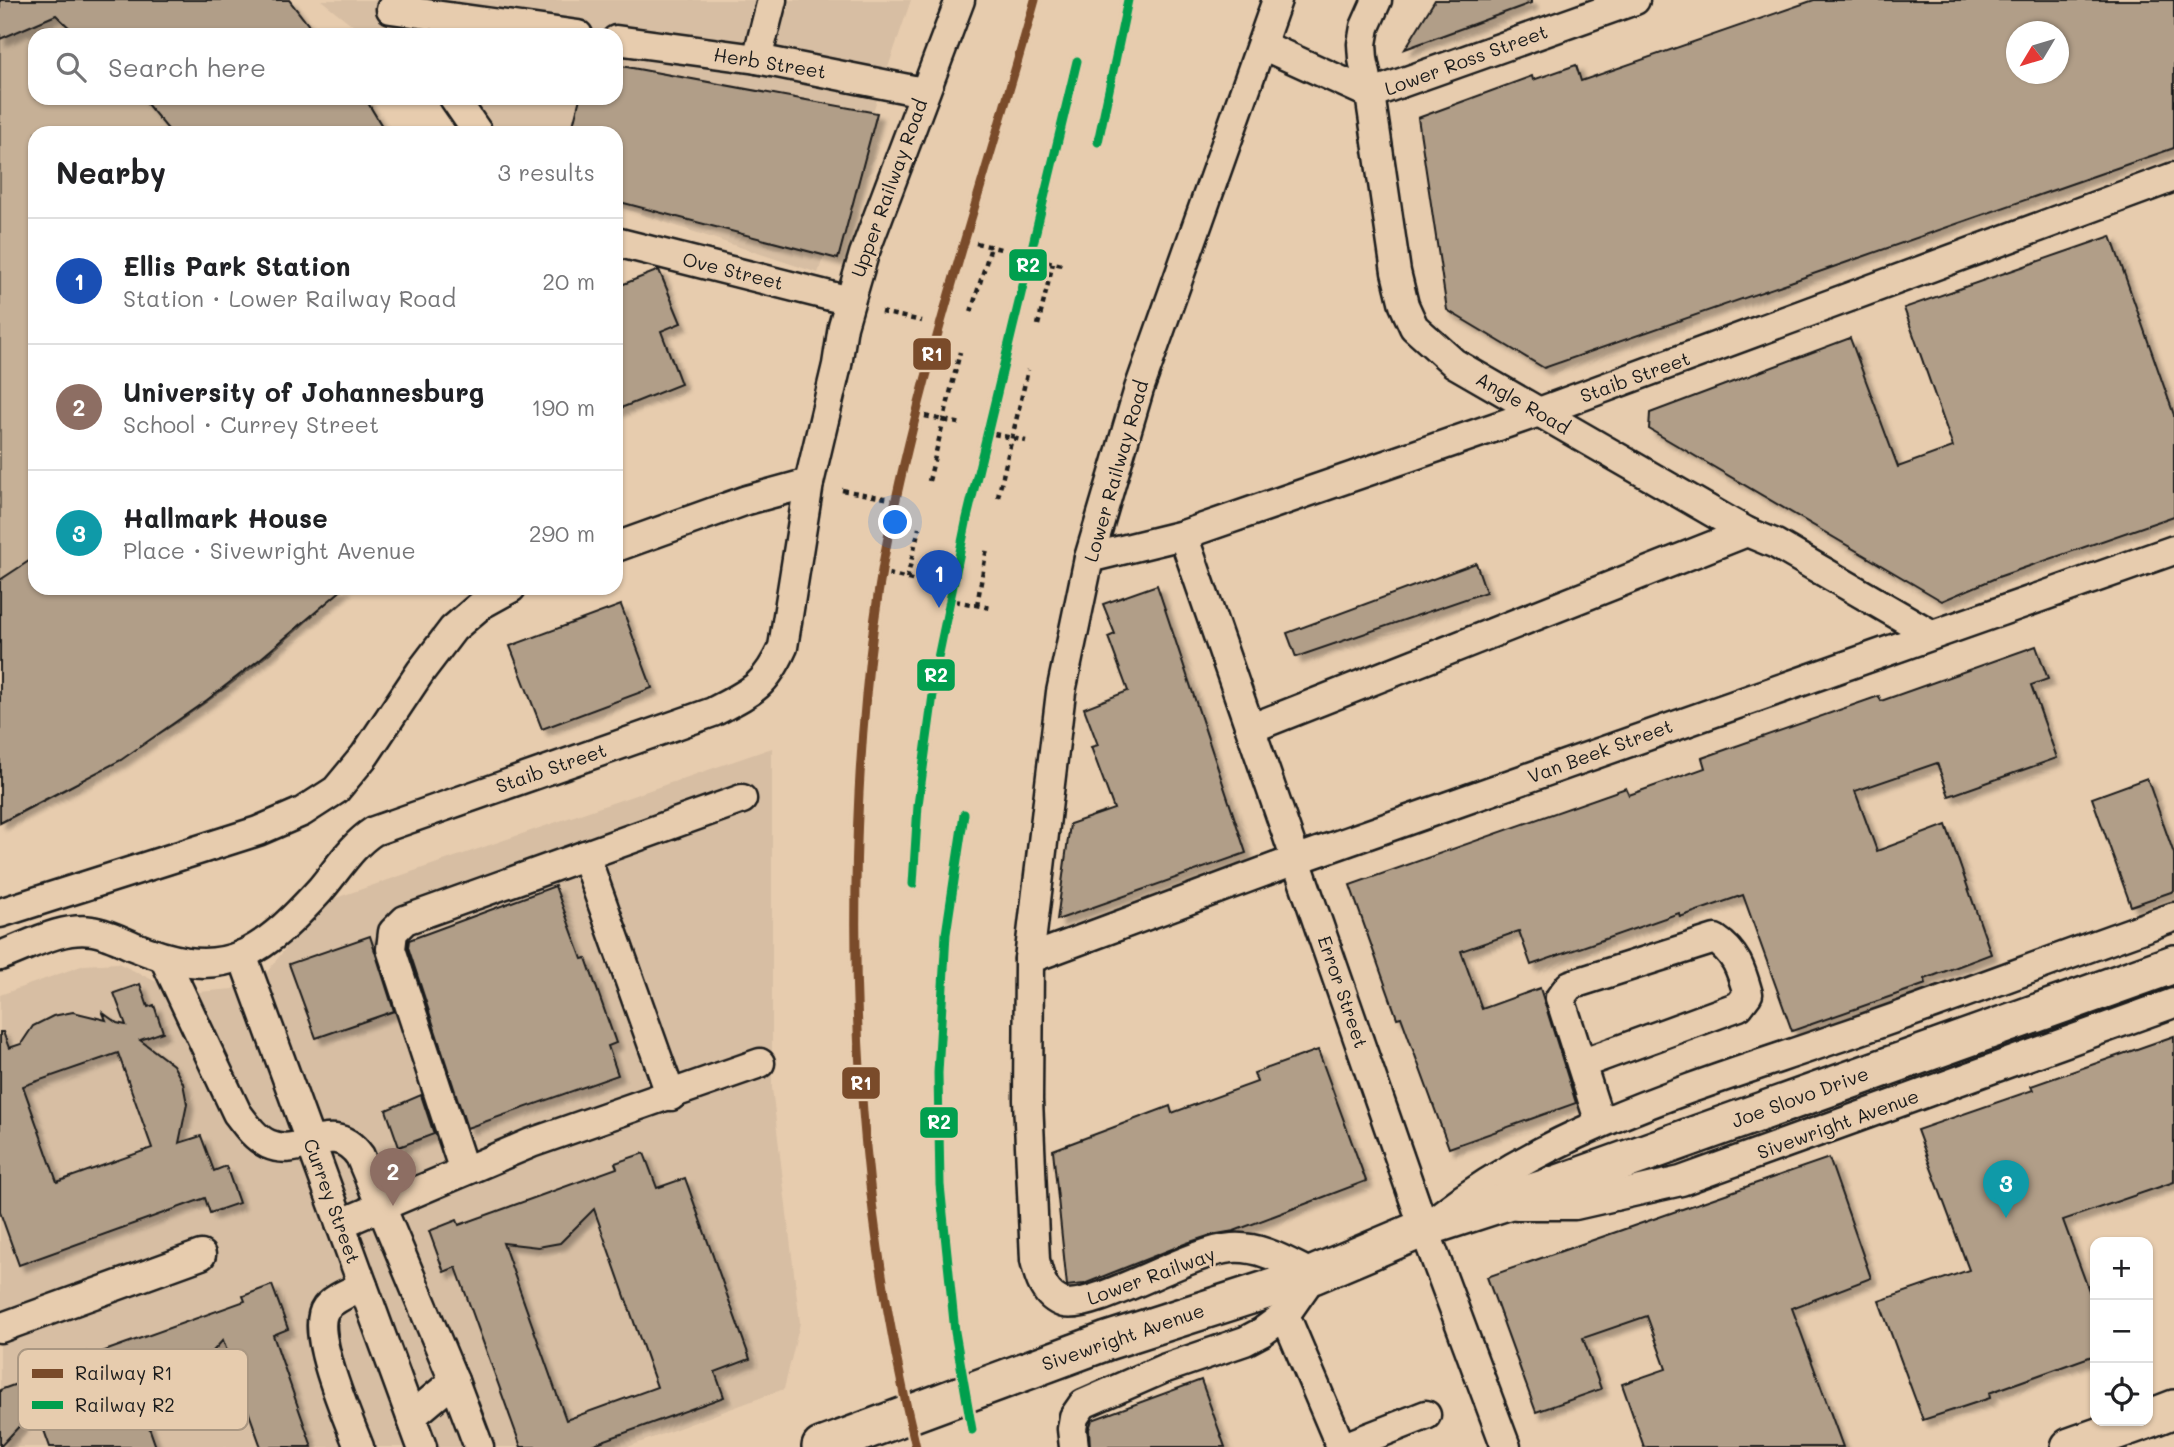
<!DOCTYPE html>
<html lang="en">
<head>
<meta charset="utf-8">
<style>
  :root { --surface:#fff; --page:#f6f6f6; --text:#202124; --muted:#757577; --line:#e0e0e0; --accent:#d1495b }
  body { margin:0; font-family:Mali,sans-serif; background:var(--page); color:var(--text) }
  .controls { position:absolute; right:21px; bottom:21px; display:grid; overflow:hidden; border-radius:14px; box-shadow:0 2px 5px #0004 }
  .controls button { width:63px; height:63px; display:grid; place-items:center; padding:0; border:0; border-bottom:2px solid var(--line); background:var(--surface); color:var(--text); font:35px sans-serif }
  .compass { position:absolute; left:2006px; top:21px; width:63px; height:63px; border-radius:50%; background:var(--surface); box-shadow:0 2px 5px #0004; rotate:232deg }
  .you { position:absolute; left:896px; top:523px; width:24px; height:24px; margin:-18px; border:5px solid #fff; border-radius:50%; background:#1a73e8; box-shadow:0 0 0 10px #1a73e833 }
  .badge { display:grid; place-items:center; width:46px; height:46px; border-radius:50%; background:var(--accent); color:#fff; font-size:23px; font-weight:700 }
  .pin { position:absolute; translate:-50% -58px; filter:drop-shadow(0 2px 4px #0008) }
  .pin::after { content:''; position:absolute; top:37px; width:24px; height:21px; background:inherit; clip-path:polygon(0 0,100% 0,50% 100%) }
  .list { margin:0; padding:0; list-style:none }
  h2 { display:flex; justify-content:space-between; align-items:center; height:91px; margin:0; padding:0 28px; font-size:30px }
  h2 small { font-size:23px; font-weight:400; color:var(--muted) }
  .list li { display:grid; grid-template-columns:46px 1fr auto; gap:21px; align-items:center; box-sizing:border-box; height:126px; padding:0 28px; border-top:2px solid var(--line) }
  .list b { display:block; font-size:26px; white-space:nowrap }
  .list p { margin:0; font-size:23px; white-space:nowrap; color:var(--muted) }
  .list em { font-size:23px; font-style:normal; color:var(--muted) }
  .icon { flex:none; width:38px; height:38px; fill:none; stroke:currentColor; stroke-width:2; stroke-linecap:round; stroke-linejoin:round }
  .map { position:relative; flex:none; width:2174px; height:1447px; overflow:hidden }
  .search { position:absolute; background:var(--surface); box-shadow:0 2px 5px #0004; left:28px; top:28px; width:595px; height:77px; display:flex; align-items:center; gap:18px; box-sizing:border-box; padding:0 24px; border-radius:21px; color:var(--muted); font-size:26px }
  .panel { position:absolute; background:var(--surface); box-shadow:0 2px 5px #0004; left:28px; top:126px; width:595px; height:469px; border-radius:21px }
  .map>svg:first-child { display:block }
</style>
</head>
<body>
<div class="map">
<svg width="2174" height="1447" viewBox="0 0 2174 1447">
  <defs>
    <filter id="shadow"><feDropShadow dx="6" dy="6" stdDeviation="2" flood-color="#0004"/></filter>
  </defs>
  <rect width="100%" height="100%" fill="#e7ccae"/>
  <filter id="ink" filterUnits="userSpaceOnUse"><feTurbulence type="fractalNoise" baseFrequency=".0143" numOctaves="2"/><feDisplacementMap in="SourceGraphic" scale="14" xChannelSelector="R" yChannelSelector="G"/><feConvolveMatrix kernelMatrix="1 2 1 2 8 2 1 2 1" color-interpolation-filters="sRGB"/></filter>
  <g filter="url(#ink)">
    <g fill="#d7bea3">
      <path d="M321,0H911L818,273L616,206V133H490L445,98H616V35H365Z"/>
      <path d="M772,748V1088L800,1323L784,1389L628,1447H0V995L84,965L118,963L165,986L198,992L233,989L264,976L306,922L330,900Z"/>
    </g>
    <path fill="#c6b096" stroke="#716659" stroke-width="2" d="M0,0H289L316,35H35V98H365L386,133H35V588H341C244,686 123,763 0,823Z"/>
    <g fill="#b19e88" stroke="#1c1c1c" stroke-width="2" fill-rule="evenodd" filter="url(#shadow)">
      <path d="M0,0H289L316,35H77L56,15L0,39Z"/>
      <path d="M1435,0H1531V3L1405,49Z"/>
      <path d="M1814,0H2174V148L1544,368L1447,310L1418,118L1532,76L1533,80L1576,65L1581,81ZM2017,32H2059V74H2017Z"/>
      <path d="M616,65L877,113L838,259L616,201V133H571L580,98H616Z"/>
      <path d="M142,98H365L386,133H171Z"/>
      <path d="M2111,236L2174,415V516L1998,577L1942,601L1649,429L1650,413L1850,338L1898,467L1953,447L1904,308Z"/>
      <path d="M659,270L681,323L661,331L681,384L616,410V287Z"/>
      <path d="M35,557V588H344L260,659L207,700L121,760L0,823V580Z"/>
      <path d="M1476,563L1486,592L1296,657L1287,633Z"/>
      <path d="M1157,585L1246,853L1057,920L1070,824L1114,809L1091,747L1098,745L1084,708L1128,691L1108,637L1115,634L1103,604Z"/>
      <path d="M621,605L652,688L542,729L510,646Z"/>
      <path d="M2036,646L2048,679L2031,685L2057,758L1949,796L1937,763L1855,791L1877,851L1946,825L1991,954L1925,979L1926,984L1792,1031L1743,895L1680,917L1679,913L1531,965L1519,931L1461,951L1482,1009L1540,988L1576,1103L1449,1148L1401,1017L1397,1018L1350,885L1626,788L1629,795L1705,768L1702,758L1879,696L1881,701Z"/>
      <path d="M2147,778L2174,854V891L2131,906L2092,798Z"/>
      <path d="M555,886L582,959L586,958L616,1043L608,1046L618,1075L467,1128L408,947L409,940Z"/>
      <path d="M370,936L394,1011L316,1038L289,964Z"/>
      <path d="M140,984L148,1007L154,1005L163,1032L140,1040L173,1065L183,1083L187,1104L179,1143L201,1136L214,1171L226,1166L239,1203L210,1213L205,1198L19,1265L0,1212V1032H3L9,1048L21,1044L33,1026L53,1016L73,1012L106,1020L103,1013L117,1023L126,1025L114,993ZM118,1053L152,1148L57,1182L23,1086Z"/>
      <path d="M2174,1036V1182L2063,1220L2095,1307V1355L1989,1393L1990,1398L1923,1420L1879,1301L1969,1270L1917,1130L2033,1090L2031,1086Z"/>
      <path d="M1318,1050L1366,1181L1234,1231L1211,1235L1187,1243L1084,1284L1067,1286L1053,1150L1170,1106L1172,1113L1257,1082L1254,1073Z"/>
      <path d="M421,1095L434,1134L399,1147L386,1110Z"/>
      <path d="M644,1153L657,1188L685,1178L750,1359L715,1372L724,1397L586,1447H521L456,1267L444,1272L429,1231L457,1220L459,1225L617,1168L615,1163ZM594,1209L657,1387L566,1420L503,1243L538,1247L560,1243Z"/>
      <path d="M1829,1158L1871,1278L1792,1308L1843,1447H1644L1622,1384L1666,1369L1647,1316L1583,1338L1601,1389L1536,1412L1487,1277Z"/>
      <path d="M272,1285L288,1329L273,1335L312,1447H261L223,1340L198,1368L179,1378L168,1379L130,1373L156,1447H50L36,1408L0,1447V1390L58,1369L56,1363L86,1352L88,1357L245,1301L243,1296Z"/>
      <path d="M1201,1380L1225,1447H1090L1089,1429L1092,1420Z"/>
    </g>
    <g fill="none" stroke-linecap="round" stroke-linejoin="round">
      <defs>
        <g id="minor">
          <path d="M1377,0L1365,27L1362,44L1363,59L1370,94L1396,272L1404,305L1414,327L1454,363L1747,532L1776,544L1931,634"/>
          <path d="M391,9L578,35"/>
          <path d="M616,40L757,59L923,92"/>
          <path d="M1262,45L1370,94L1635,0"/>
          <path d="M757,59L772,0"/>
          <path d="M454,98L478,133"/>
          <path d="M616,242L850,301"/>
          <path d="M1183,535L1424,1228L1506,1447"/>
          <path d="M616,547L747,500L809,483"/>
          <path d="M1089,558L1183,535L1539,412L2174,177"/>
          <path d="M1252,728L1747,532"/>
          <path d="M585,855L671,1096"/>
          <path d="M0,913L258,831L302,812L336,790L365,755L421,671L453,629L482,604L511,588"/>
          <path d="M242,955L422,1447"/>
          <path d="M0,956C28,946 62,926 92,931C106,933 120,940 133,946C167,960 206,971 242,955C272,942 298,914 320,890C338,869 351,846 374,831L713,712C751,692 765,687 783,647L809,483L837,365L843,326L864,254L960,0"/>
          <path d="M164,958L237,1113C246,1125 255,1138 268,1144C303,1160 331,1116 360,1156L454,1381L411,1417"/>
          <path d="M1029,959L1298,859L2174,550"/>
          <path d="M1581,1064L1739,1006L1748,994C1741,969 1736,953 1715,939L1570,985L1560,998L1600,1123"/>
          <path d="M464,1171L391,949L393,932L405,920L742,799"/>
          <path d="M1517,1205H1575L1681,1181L2174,1003"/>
          <path d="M1440,1216C1557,1125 1702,1085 1840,1037C1952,999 2062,956 2174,917"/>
          <path d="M340,1224L531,1143L760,1063"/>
          <path d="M1285,1315L1341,1447"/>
          <path d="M0,1328L201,1255"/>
          <path d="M454,1381L479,1447"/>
          <path d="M359,1447C349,1421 309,1331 326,1308C335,1297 351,1292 363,1286"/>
          <path d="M1074,1447L1072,1429L1074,1417L1083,1404L1163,1369L1245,1341L1262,1332L1285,1315L1313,1275C1286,1262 1262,1246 1232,1248C1192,1250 1092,1311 1064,1303C1045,1297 1039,1278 1035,1260L1028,1100L1029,959L1061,692L1089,558L1139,389L1277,0"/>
          <path d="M1344,1447L1426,1415"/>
        </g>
        <g id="major">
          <path d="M2148,1419L2174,1409"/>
          <path d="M821,1447L1107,1341L1313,1275L1424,1228L1553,1186L2174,964"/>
          <path d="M2070,1447L2143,1421"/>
        </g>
      </defs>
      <use href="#minor" stroke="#1c1c1c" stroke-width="33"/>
      <use href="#major" stroke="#1c1c1c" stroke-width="42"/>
      <g stroke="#1c1c1c" stroke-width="4.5" stroke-dasharray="5 5" stroke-linecap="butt">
        <path d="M976,243L1005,250"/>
        <path d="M1037,259L1062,265"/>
        <path d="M881,312L922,321"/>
        <path d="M971,312L991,247"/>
        <path d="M1038,325L1053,263"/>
        <path d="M925,416L962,424"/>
        <path d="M994,434L1026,441"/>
        <path d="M929,481L960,352"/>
        <path d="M842,490L890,499"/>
        <path d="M998,497L1028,370"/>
        <path d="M888,574L924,583"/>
        <path d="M907,579L919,528"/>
        <path d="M955,601L991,608"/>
        <path d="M977,605L987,548"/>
      </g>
      <use href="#minor" stroke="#e7ccae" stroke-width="28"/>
      <use href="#major" stroke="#e7ccae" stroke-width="37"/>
      <defs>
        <path id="rail-1" d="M916,1447C864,1233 848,1012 859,793C864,695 874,595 896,499C933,331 989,166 1035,0"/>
        <g id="rail-2">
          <path d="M1098,142L1128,0"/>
          <path d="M964,814L946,934L938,1073L940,1185L955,1332L972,1430"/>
          <path d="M913,884L918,805L938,658L967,518L1077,61"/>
        </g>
      </defs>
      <use href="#rail-1" stroke="#e7ccae" stroke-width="14"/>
      <use href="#rail-2" stroke="#e7ccae" stroke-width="14"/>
      <use href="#rail-1" stroke="#7a4b2a" stroke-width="9"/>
      <use href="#rail-2" stroke="#019f4e" stroke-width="9"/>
    </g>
  </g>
  <g text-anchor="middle" stroke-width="5" stroke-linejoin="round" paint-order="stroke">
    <g font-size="19" fill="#1c1c1c" stroke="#e7ccae">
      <text transform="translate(1466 60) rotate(-20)" y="7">Lower Ross Street</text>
      <text transform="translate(770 63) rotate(9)" y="7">Herb Street</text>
      <text transform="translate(889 188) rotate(-70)" y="7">Upper Railway Road</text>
      <text transform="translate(733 271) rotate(14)" y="7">Ove Street</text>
      <text transform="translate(1635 377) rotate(-20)" y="7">Staib Street</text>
      <text transform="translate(1523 403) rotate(30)" y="7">Angle Road</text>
      <text transform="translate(1116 471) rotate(-74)" y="7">Lower Railway Road</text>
      <text transform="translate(1600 751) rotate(-20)" y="7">Van Beek Street</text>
      <text transform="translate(551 768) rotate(-19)" y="7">Staib Street</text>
      <text transform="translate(1343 992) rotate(71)" y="7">Error Street</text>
      <text transform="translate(1800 1097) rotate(-20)" y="7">Joe Slovo Drive</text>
      <text transform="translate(1838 1124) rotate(-20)" y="7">Sivewright Avenue</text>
      <text transform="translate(332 1201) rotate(70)" y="7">Currey Street</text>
      <text transform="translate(1151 1276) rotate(-20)" y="7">Lower Railway</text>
      <text transform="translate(1123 1337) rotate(-19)" y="7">Sivewright Avenue</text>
    </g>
  </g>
  <rect x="18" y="1349" width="230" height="81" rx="10" fill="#e7ccae" stroke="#aa9782" stroke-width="2"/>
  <rect x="32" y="1369" width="31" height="9" fill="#7a4b2a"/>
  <rect x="32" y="1401" width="31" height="8" fill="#019f4e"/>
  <g font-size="19" fill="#1c1c1c">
    <text x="75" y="1380">Railway R1</text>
    <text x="75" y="1412">Railway R2</text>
  </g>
  <g stroke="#e7ccae" stroke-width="2.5">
    <rect x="1008" y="248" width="40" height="34" rx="7" fill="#019f4e"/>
    <rect x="912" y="337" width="40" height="34" rx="7" fill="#7a4b2a"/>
    <rect x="916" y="658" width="40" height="34" rx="7" fill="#019f4e"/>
    <rect x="841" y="1066" width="40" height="34" rx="7" fill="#7a4b2a"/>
    <rect x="919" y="1106" width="40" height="33" rx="7" fill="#019f4e"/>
  </g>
  <g font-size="19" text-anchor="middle" font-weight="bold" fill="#fff">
    <text x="1028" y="272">R2</text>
    <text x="932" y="361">R1</text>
    <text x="936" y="682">R2</text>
    <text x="861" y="1090">R1</text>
    <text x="939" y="1129">R2</text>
  </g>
</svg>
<div class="controls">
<button>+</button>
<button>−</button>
<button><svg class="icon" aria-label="locate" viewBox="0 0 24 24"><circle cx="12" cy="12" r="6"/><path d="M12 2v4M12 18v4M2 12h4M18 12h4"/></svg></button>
</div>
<svg class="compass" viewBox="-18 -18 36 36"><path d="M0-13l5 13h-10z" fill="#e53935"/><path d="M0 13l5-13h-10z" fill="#757577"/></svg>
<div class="you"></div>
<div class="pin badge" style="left:939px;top:608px;background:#1a4fb4">1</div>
<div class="pin badge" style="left:393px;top:1206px;background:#8d6e63">2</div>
<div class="pin badge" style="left:2006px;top:1218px;background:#0f9aa8">3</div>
<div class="search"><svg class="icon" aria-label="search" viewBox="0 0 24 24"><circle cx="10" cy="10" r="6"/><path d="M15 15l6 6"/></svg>Search here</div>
<section class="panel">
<h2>Nearby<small>3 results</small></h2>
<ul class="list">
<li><span class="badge" style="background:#1a4fb4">1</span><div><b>Ellis Park Station</b><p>Station · Lower Railway Road</p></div><em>20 m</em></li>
<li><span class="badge" style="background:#8d6e63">2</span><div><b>University of Johannesburg</b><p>School · Currey Street</p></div><em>190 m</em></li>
<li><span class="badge" style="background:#0f9aa8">3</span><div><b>Hallmark House</b><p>Place · Sivewright Avenue</p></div><em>290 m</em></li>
</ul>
</section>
</div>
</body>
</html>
